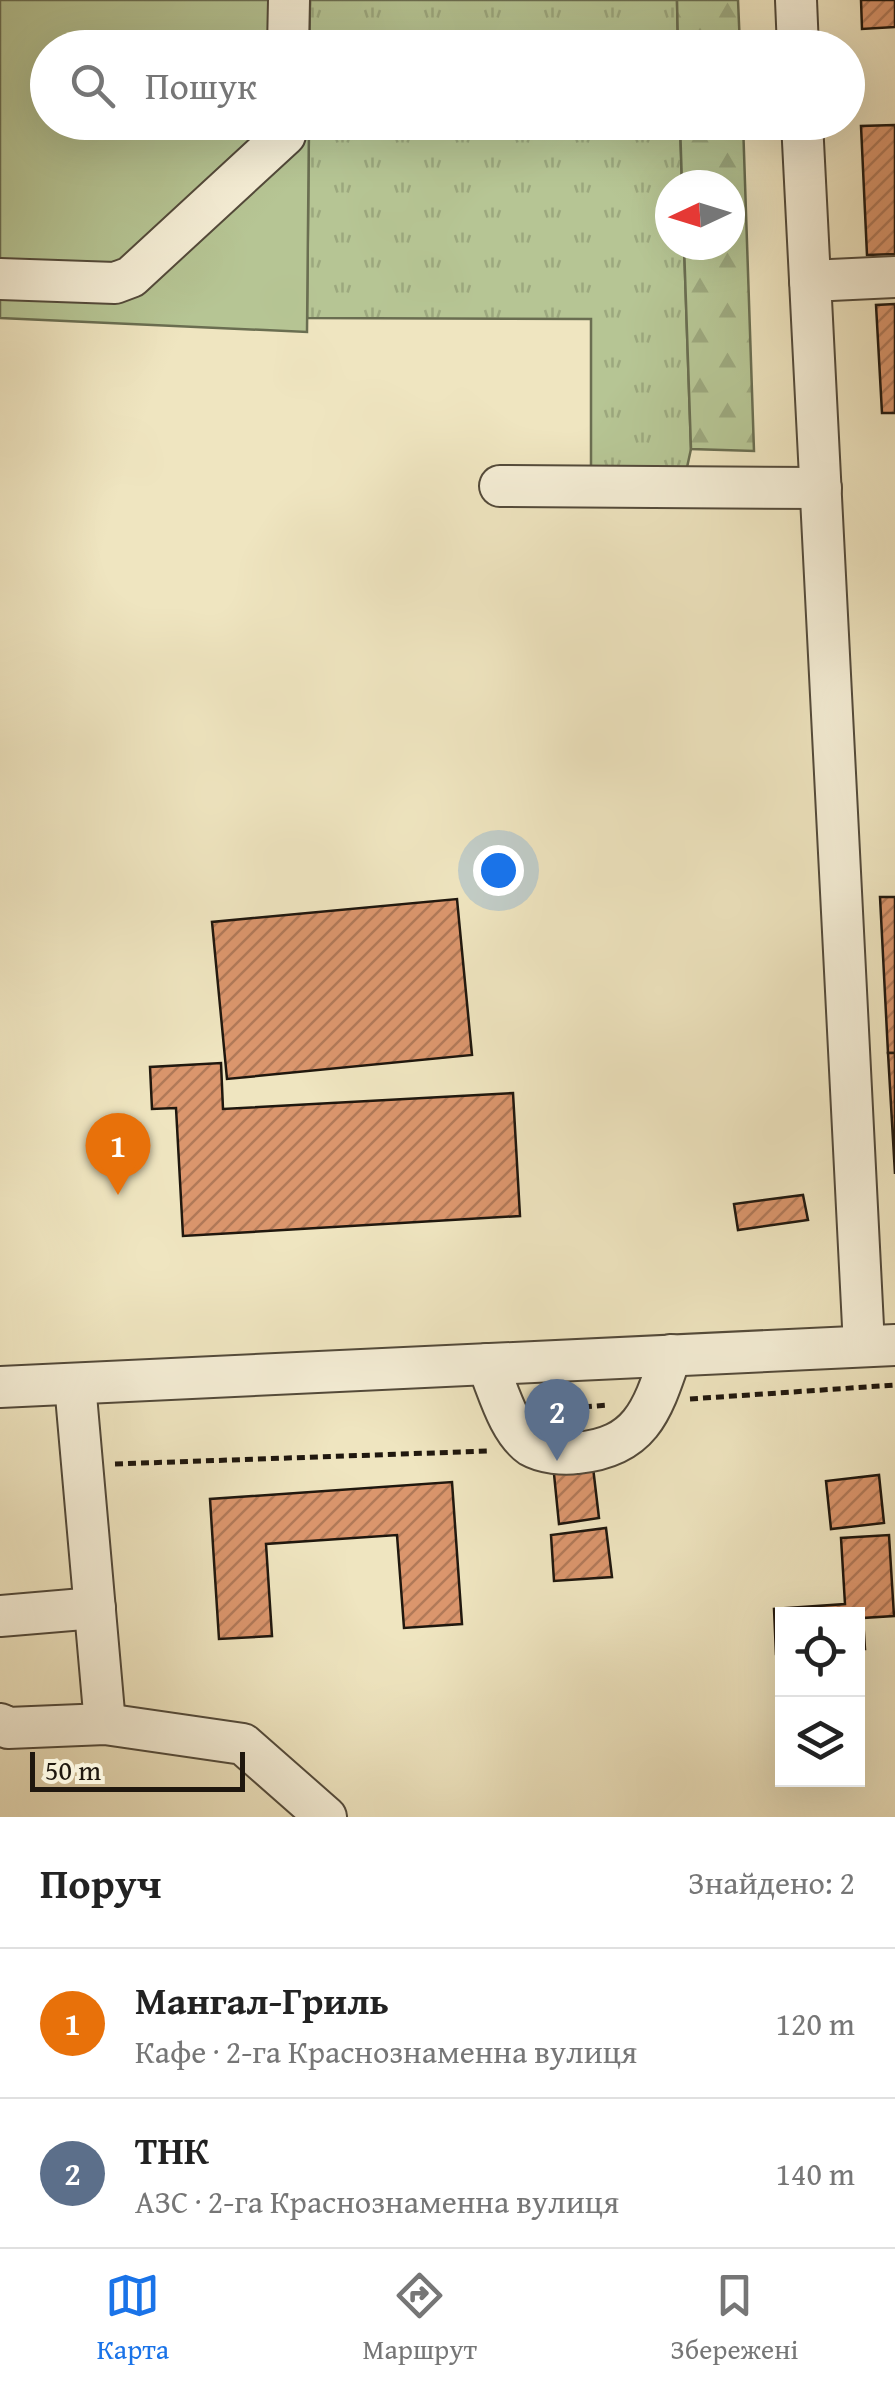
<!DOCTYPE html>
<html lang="uk">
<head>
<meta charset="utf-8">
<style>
  :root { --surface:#fff; --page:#f2f2f2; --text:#222; --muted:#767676; --line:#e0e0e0; --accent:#1a73e8 }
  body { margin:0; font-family:"Gentium Book Plus",serif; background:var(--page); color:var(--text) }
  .controls { position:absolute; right:30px; bottom:30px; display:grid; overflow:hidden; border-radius:0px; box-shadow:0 10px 40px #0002 }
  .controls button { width:90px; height:90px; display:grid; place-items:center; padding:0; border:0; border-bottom:2px solid var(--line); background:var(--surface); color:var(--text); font:50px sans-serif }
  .compass { position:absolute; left:655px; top:170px; width:90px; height:90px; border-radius:50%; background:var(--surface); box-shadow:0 10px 40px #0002; rotate:266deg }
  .scale { position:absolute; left:30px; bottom:25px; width:215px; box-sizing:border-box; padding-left:10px; border:5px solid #1f170e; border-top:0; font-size:28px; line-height:35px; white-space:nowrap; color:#1f170e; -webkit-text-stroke:8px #f5eed6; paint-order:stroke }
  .you { position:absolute; left:498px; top:870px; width:35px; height:35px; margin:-25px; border:8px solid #fff; border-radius:50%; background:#1a73e8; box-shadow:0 0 0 15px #1a73e833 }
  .badge { display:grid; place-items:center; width:65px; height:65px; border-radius:50%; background:var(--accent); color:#fff; font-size:32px; font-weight:700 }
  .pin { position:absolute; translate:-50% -82px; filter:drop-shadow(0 2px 5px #0008) }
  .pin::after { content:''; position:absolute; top:52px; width:35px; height:30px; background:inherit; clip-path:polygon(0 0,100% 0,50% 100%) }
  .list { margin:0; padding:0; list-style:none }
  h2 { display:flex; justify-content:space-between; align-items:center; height:130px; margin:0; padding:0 40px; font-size:42px }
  h2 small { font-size:32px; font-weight:400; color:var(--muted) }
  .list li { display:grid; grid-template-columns:65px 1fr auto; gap:30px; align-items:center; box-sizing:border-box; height:150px; padding:0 40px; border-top:2px solid var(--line) }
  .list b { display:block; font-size:38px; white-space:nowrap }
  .list p { margin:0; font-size:32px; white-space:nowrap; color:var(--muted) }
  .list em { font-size:32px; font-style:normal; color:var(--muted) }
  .icon { flex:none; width:55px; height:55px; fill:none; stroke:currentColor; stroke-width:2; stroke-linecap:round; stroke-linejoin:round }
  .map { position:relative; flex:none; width:895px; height:1817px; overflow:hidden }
  .search { position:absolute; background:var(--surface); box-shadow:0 10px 40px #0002; left:30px; right:30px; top:30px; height:110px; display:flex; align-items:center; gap:25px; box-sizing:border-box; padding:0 35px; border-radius:55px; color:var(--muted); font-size:38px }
  .sheet { height:430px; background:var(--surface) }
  nav { display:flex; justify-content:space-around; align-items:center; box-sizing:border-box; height:140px; border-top:2px solid var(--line); background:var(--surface); font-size:28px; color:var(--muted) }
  nav a { display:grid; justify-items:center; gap:5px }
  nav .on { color:var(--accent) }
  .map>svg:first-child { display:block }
</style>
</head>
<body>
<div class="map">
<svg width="895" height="1817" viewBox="0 0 895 1817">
  <defs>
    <pattern id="grass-tufts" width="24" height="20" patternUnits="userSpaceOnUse" patternTransform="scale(2.5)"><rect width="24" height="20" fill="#b6c594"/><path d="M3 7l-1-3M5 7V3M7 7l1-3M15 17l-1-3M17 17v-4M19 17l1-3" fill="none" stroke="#9ca87e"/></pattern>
    <pattern id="forest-firs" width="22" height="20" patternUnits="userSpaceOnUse" patternTransform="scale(2.5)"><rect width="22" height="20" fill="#b6c594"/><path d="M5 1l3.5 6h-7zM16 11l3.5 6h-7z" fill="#9ca87e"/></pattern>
    <pattern id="building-hatch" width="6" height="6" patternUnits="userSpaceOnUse" patternTransform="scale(2.5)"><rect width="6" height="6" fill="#db966d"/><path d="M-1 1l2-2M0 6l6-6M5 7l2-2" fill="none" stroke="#b17958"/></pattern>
  </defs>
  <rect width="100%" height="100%" fill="#efe5c0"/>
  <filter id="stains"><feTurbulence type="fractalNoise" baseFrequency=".002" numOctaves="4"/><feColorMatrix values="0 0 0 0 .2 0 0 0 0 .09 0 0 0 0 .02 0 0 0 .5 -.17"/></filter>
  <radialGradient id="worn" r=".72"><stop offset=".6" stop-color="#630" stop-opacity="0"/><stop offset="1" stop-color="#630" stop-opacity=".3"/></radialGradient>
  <g fill="url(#grass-tufts)" stroke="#6a6e51" stroke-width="2.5">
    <path d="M310,0H677L678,47L309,48Z"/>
    <path d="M309,123H680L682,185H670V245H684L691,449L686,472L591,471V319L307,318Z"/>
  </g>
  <g fill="url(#forest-firs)" stroke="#6a6e51" stroke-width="2.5">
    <path d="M677,0H738L740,47H678Z"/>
    <path d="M680,123H743L754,451L691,449L684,245H730V185H682Z"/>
  </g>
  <path fill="#b6c594" stroke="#6a6e51" stroke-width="2.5" d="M0,0H310L309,47L48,48V122L309,123L307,332L0,318Z"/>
  <g fill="url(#building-hatch)" stroke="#1f170e" stroke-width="2.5">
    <path d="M861,0H895V27L862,29Z"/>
    <path d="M895,125V254L867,255L861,126Z"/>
    <path d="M895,304V413H882L876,305Z"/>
    <path d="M880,897H895V1053H888Z"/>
    <path d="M457,899L472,1055L227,1079L212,922Z"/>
    <path d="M888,1053H895V1174Z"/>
    <path d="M221,1063L223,1109L513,1093L520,1216L183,1236L176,1108L152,1109L150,1067Z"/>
    <path d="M803,1195L808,1220L738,1230L734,1204Z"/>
    <path d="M590,1442L599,1518L559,1524L551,1444Z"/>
    <path d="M879,1475L884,1523L831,1529L826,1481Z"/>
    <path d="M452,1482L462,1624L404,1628L397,1535L266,1544L272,1636L219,1639L210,1499Z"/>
    <path d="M606,1528L612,1577L554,1581L551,1535Z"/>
    <path d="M889,1535L894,1616L863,1618L865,1649H858V1614H782V1654H776L774,1609L845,1604L841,1538Z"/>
  </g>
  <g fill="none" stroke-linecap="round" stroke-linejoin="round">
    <defs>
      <g id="minor">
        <path d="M796,0L798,48"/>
        <path d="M288,48L289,0"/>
        <path d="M802,122L864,1346"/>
        <path d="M0,279L115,283L131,277L285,135L286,122"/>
        <path d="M810,281L895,277"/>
        <path d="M500,486L821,488"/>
        <path d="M487,1364C498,1389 508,1430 531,1446C543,1453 564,1455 577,1453C641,1447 652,1411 671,1355"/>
        <path d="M75,1384L105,1724"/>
        <path d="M0,1387L895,1345"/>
        <path d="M0,1616L95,1608"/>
        <path d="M0,1724L8,1728L105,1724L243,1744L326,1817"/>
      </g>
    </defs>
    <use href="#minor" stroke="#534a3a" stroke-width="44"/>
    <g stroke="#1f170e" stroke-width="5" stroke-dasharray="8 5" stroke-linecap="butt">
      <path d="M690,1399L895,1385"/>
      <path d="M545,1410L609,1405"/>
      <path d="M115,1464L489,1451"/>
    </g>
    <use href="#minor" stroke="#f5eed6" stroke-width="40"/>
  </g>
  <rect width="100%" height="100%" filter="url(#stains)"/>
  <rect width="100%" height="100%" fill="url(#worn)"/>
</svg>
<div class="controls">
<button><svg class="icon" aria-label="locate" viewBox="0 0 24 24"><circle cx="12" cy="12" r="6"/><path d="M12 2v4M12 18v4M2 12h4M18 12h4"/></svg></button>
<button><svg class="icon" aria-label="layers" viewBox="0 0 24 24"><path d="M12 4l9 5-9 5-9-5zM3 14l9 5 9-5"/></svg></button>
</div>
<svg class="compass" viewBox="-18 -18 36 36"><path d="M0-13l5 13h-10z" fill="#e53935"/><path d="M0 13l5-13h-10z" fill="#767676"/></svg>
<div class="scale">50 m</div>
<div class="you"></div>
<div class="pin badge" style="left:118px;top:1195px;background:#e8710a">1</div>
<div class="pin badge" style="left:557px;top:1461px;background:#5c6f8a">2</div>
<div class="search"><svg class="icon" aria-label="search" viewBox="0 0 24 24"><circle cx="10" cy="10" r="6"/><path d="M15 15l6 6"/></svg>Пошук</div>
</div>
<section class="sheet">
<h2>Поруч<small>Знайдено: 2</small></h2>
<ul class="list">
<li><span class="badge" style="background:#e8710a">1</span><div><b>Мангал-Гриль</b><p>Кафе · 2-га Краснознаменна вулиця</p></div><em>120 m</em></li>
<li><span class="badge" style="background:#5c6f8a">2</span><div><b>ТНК</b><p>АЗС · 2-га Краснознаменна вулиця</p></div><em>140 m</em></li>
</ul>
</section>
<nav>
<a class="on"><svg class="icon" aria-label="map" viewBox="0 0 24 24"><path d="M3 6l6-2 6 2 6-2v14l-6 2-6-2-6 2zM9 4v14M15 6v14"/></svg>Карта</a>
<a><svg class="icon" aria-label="directions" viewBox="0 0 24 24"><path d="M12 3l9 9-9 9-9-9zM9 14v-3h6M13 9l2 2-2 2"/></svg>Маршрут</a>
<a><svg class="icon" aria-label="saved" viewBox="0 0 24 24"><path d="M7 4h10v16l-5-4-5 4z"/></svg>Збережені</a>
</nav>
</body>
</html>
